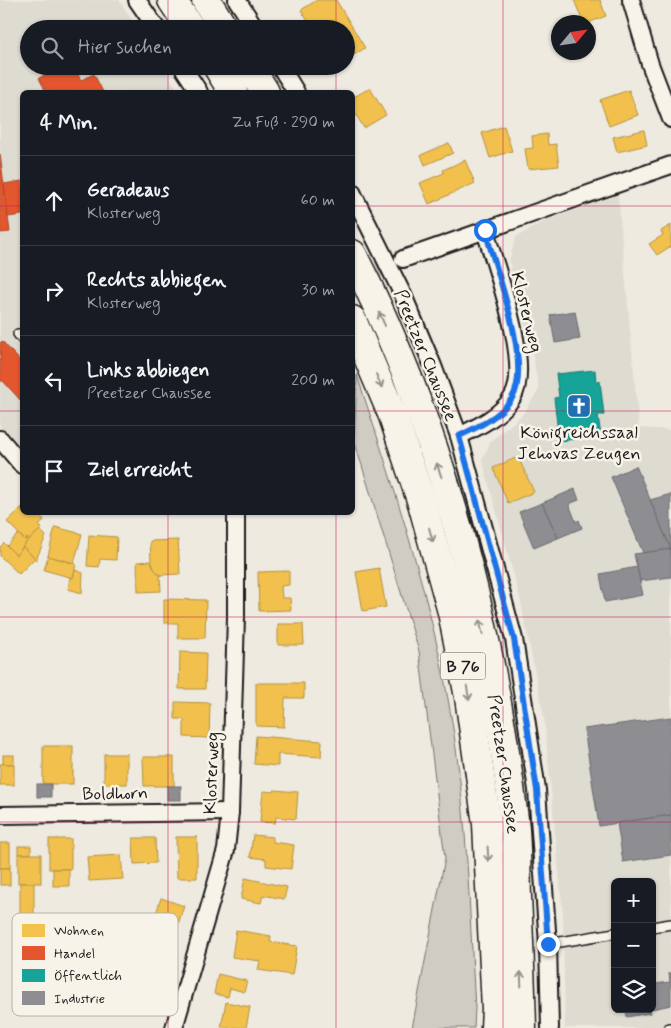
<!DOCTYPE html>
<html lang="de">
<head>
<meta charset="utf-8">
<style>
  :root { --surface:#171b24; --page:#20242c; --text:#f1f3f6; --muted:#9ea1a6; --line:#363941 }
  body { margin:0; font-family:Mynerve,sans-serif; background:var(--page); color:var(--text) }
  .controls { position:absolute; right:15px; bottom:15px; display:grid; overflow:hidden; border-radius:8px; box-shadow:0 1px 4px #0004 }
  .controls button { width:45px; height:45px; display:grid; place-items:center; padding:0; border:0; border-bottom:1px solid var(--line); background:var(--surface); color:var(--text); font:25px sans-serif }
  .compass { position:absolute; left:551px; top:15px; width:45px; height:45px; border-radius:50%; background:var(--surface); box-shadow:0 1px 4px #0004; rotate:61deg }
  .stop { position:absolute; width:15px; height:15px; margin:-11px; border:4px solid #1a73e8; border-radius:50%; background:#fff }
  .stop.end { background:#1a73e8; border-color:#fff; box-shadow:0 1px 5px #0008 }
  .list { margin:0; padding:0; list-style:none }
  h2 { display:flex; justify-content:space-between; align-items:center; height:65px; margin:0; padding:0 20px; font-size:21px }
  h2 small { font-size:16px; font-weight:400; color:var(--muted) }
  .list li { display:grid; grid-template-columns:32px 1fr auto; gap:15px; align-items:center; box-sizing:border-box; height:90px; padding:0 20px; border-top:1px solid var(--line) }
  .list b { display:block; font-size:19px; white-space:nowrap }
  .list p { margin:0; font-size:16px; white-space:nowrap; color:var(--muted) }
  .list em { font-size:16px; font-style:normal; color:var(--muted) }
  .icon { flex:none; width:28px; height:28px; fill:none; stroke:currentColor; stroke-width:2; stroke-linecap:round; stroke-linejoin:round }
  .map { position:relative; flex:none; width:671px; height:1028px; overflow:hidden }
  .search { position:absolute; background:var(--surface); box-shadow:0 1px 4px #0004; left:20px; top:20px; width:335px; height:55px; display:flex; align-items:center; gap:12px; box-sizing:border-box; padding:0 18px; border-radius:28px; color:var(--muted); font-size:19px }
  .panel { position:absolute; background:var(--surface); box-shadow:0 1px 4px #0004; left:20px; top:90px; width:335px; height:425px; border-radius:8px }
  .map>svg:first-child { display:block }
</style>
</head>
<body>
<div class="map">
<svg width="671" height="1028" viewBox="0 0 671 1028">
  <rect width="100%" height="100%" fill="#eeeae0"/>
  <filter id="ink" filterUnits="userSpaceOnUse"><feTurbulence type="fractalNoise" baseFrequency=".02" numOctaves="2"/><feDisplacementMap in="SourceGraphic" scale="10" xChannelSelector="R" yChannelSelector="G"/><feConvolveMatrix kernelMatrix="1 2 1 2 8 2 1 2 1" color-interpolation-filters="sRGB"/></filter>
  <g filter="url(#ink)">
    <g fill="#dedbd1" fill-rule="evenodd">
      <path d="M0,0H119L138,29H29V66H162L179,92H22V453L0,427Z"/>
      <path d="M618,195L639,428L671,430V1028H565L563,915L544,717L520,598L482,459L491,441L522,415L539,390L533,356L509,261L516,237L545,221ZM615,882H652V1009H615Z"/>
    </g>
    <path fill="#cfccc3" stroke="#767470" d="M357,375C392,482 428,588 448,699C467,800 469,905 475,1008L474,1028H412L445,858L419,651L354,440Z"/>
    <g fill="#f2c14e" stroke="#b2903f">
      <path d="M317,0H336L365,48L346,60V29H313L301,10Z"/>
      <path d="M574,0H600L606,16L588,23L583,22Z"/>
      <path d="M370,88L386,115L364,128L352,108V98Z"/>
      <path d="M629,90L638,115L609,126L600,100Z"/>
      <path d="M504,126L512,151L490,158L482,133Z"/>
      <path d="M644,130L647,145L617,152L613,137Z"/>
      <path d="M547,134L548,145L556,144L559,166L528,169L525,149L533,148L532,136Z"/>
      <path d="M449,143L453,153L425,165L421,155Z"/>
      <path d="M465,160L475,183L429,204L420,183L444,173L443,170Z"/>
      <path d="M671,225V246L657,255L649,244L663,235L661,231Z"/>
      <path d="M518,457L534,492L508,503L493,468Z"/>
      <path d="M22,507V512H37L44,520L39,526L42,528L29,541L27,538L25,540L7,522Z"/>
      <path d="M55,527L82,534L74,563L48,556Z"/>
      <path d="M40,530L46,536L36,560L22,546Z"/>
      <path d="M18,534L25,540L27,538L28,540L16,555L7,546Z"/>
      <path d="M89,535L117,537L116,560L100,559L99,567L87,566Z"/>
      <path d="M178,540L180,574L160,575L154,569L151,561L150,541Z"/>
      <path d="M4,543L16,555L23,547L35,558L19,574L0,556V547Z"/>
      <path d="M48,556L76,564L73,578L44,570Z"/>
      <path d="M151,561L154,569L160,575L161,591L138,592L137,562Z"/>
      <path d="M379,568L386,607L363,611L356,572Z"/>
      <path d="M75,570L83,573L82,593L68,589L70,577L73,578Z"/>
      <path d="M289,571V585L281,586L282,598H290L291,610L259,611L258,572Z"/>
      <path d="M164,599L206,600L205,638H178V623H164Z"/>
      <path d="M278,624H303L304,645H278Z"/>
      <path d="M180,652L206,653L205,689H179Z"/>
      <path d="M256,683H304V698H285L284,727L256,726Z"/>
      <path d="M175,702L210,703L209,738L184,737V719H175Z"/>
      <path d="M256,736L322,741L321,757L278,754V766L254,764Z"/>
      <rect x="43" y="746" width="30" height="38"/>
      <rect x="104" y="754" width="23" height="30"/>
      <rect x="3" y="755" width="11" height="9"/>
      <path d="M143,757H174V786H144Z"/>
      <rect x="0" y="764" width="14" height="21"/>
      <path d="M274,790L298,792L296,819L276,817L275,823L260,822L263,791L274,792Z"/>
      <path d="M253,835L273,837V842L294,845L291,869L266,866V859L250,857Z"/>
      <path d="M176,837H197V878H177Z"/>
      <path d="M133,838H155L156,863L134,864Z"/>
      <rect x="49" y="839" width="22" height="30"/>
      <rect x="0" y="843" width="10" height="25"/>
      <rect x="18" y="846" width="13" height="8"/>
      <rect x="18" y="854" width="23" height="29"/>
      <path d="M121,855L123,879L89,881L87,857Z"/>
      <rect x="0" y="868" width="10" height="17"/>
      <rect x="53" y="869" width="16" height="17"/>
      <path d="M245,878L287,887L284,899L263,895L261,903L241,899Z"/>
      <rect x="20" y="883" width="14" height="37"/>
      <path d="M161,898L184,906L175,934L152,926Z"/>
      <path d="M236,930L271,936L270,942L297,946L292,975L258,970L260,961L232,957Z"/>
      <path d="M218,974L247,981L244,992L230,988L228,997L214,994Z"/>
      <path d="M226,1002L250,1007L246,1028L221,1027Z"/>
    </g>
    <g fill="#e4572e" stroke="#a84529">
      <path d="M40,66H63L44,75Z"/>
      <path d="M63,66H73L81,80L94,74L103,92H46L39,78Z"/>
      <path d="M0,154L10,232L0,233Z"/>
      <path d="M22,181V215L8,217L4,184Z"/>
      <path d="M2,341L22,363V402L3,381H0V343Z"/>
    </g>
    <path fill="#17a398" stroke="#187a73" d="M595,370L596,382L600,381L604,415H598L601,436L559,441L554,398L559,397L556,374Z"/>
    <g fill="#8d8d92" stroke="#6b6b6f">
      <path d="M575,311L580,339L555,343L550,315Z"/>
      <path d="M636,466L671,549L643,553L611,477Z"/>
      <path d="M575,489L579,500L569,504L576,522L579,520L582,528L558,538L542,503Z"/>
      <path d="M671,494V549L650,500Z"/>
      <path d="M542,503L558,538L534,548L519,512Z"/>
      <path d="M671,549V577L640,581L634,554Z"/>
      <path d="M637,567L643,595L605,602L600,574Z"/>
      <path d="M671,717V815L599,826L584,729Z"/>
      <rect x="37" y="784" width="14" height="13"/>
      <rect x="167" y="786" width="14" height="14"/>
      <path d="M671,815V855L623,862L617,823Z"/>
      <path d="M669,973H671V1005L652,1009V980L655,984L670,982Z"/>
      <path d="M626,1009H649L650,1013L627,1017Z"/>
    </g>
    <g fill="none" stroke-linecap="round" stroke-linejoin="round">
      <path stroke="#c4c1b9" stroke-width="16" stroke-dasharray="16 8" stroke-linecap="butt" d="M355,278L402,260"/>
      <defs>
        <g id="service">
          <path d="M18,334L22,339"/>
          <path d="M652,927L671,924"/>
          <path d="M548,944L615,933"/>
          <path d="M669,1028H671"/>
        </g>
        <g id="minor">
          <path d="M137,0L157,29"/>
          <path d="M237,0L256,29"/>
          <path d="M631,0L650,64L671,119"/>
          <path d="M182,66L199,92"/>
          <path d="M280,66L296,92"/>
          <path d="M352,192L403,295L433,366L459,436L514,639L537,790L548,944L550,1028"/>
          <path d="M403,259L671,165"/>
          <path d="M459,436C478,427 500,416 512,398C533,366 495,267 485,230"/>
          <path d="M0,439L22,465"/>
          <path d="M0,815L230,812"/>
          <path d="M174,1028L226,850L230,812L236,617V512"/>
        </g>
        <g id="trunk">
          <path d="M172,0L191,29"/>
          <path d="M206,0L224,29"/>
          <path d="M217,66L233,92"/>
          <path d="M249,66L265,92"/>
          <path d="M352,254C442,429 491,626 514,819C517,844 516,870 517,896C519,940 521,984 522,1028"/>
          <path d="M352,320L393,416L422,503L452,612L469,697L487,824L496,1009L495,1028"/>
        </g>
      </defs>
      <use href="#service" stroke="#1c1c1c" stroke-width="12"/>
      <use href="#minor" stroke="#1c1c1c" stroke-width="20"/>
      <use href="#trunk" stroke="#1c1c1c" stroke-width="31"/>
      <use href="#service" stroke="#f7f3e8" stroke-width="9"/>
      <use href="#minor" stroke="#f7f3e8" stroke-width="16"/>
      <use href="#trunk" stroke="#f7f3e8" stroke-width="28"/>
    </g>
    <defs><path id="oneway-shaft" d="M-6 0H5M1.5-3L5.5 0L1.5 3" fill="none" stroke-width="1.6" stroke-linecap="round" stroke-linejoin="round" transform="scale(1.25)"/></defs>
    <g stroke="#94928c">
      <use href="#oneway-shaft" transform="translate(382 319) rotate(-114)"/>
      <use href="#oneway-shaft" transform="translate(379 381) rotate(67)"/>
      <use href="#oneway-shaft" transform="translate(439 470) rotate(-109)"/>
      <use href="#oneway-shaft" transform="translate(431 535) rotate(75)"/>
      <use href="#oneway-shaft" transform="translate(481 627) rotate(-102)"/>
      <use href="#oneway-shaft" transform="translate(468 693) rotate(80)"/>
      <use href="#oneway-shaft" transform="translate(488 854) rotate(87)"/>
      <use href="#oneway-shaft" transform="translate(521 979) rotate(-92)"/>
    </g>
  </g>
  <g fill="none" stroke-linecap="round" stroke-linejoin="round" filter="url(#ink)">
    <path stroke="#1a73e8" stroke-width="6" d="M485,230C495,267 533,366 512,398C501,416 478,427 459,436L514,639L537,790L548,944"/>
  </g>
  <path fill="none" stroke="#c2185b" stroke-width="1" stroke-opacity="0.55" d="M168,0V29M336,0V29M503,0V1028M168,66V92M336,66V92M0,206H22M352,206H671M0,411H22M352,411H671M168,512V1028M336,512V1028M0,617H671M0,822H671"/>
  <defs>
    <symbol id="church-square" viewBox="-11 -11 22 22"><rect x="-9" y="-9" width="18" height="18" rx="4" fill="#1f6fb2" stroke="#f7f3e8"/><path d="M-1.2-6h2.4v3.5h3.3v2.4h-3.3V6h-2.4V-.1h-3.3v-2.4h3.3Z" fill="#fff"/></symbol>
  </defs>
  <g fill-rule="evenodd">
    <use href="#church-square" x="565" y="392" width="28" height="28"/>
  </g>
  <g text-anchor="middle" stroke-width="5" stroke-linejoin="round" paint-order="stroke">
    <rect fill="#f7f3e8" stroke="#5e5c59" stroke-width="1" x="440.5" y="652.5" width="45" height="27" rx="4"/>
    <g font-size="16" font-weight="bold" fill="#1c1c1c">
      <text x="463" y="672">B 76</text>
    </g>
    <g font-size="18" fill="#1c1c1c" stroke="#f7f3e8">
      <text transform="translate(527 312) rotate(76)" y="6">Klosterweg</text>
      <text transform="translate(426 355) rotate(68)" y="6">Preetzer Chaussee</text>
      <text transform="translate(504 764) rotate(82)" y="6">Preetzer Chaussee</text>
      <text transform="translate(211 773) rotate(-88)" y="6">Klosterweg</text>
      <text transform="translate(115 793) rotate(-1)" y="6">Boldhorn</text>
    </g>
    <g font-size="18" fill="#1c1c1c" stroke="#f7f3e8">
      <text x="579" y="438">Königreichssaal<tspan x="579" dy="21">Jehovas Zeugen</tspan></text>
    </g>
  </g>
  <rect x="12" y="913" width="166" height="103" rx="8" fill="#f7f3e8" stroke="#b5b2ab" stroke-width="1"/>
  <rect x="22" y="924" width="23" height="13" fill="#f2c14e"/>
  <rect x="22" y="946" width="23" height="14" fill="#e4572e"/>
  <rect x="22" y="969" width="23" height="13" fill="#17a398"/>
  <rect x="22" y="991" width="23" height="14" fill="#8d8d92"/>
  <g font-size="14" fill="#1c1c1c">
    <text x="54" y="935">Wohnen</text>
    <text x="54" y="958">Handel</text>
    <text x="54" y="980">Öffentlich</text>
    <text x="54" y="1003">Industrie</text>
  </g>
</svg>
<div class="controls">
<button>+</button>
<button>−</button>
<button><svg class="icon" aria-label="layers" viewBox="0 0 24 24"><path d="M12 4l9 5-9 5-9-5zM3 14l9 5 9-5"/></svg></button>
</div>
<svg class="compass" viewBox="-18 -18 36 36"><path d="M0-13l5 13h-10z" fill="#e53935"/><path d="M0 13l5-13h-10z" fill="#9ea1a6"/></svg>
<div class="stop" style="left:485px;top:230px"></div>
<div class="stop end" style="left:548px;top:944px"></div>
<div class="search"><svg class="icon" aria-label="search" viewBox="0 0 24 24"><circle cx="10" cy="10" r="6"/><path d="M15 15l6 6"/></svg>Hier suchen</div>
<section class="panel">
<h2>4 Min.<small>Zu Fuß · 290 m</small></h2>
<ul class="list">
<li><svg class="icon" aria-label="ahead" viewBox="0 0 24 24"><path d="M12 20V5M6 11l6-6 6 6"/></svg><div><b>Geradeaus</b><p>Klosterweg</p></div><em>60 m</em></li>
<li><svg class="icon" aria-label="right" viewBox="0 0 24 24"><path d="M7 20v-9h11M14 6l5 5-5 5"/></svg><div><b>Rechts abbiegen</b><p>Klosterweg</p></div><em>30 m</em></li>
<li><svg class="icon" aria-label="left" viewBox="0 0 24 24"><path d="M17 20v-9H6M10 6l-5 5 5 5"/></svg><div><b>Links abbiegen</b><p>Preetzer Chaussee</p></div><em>200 m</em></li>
<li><svg class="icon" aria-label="arrive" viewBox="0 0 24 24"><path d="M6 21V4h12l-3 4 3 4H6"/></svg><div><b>Ziel erreicht</b></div></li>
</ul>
</section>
</div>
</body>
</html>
